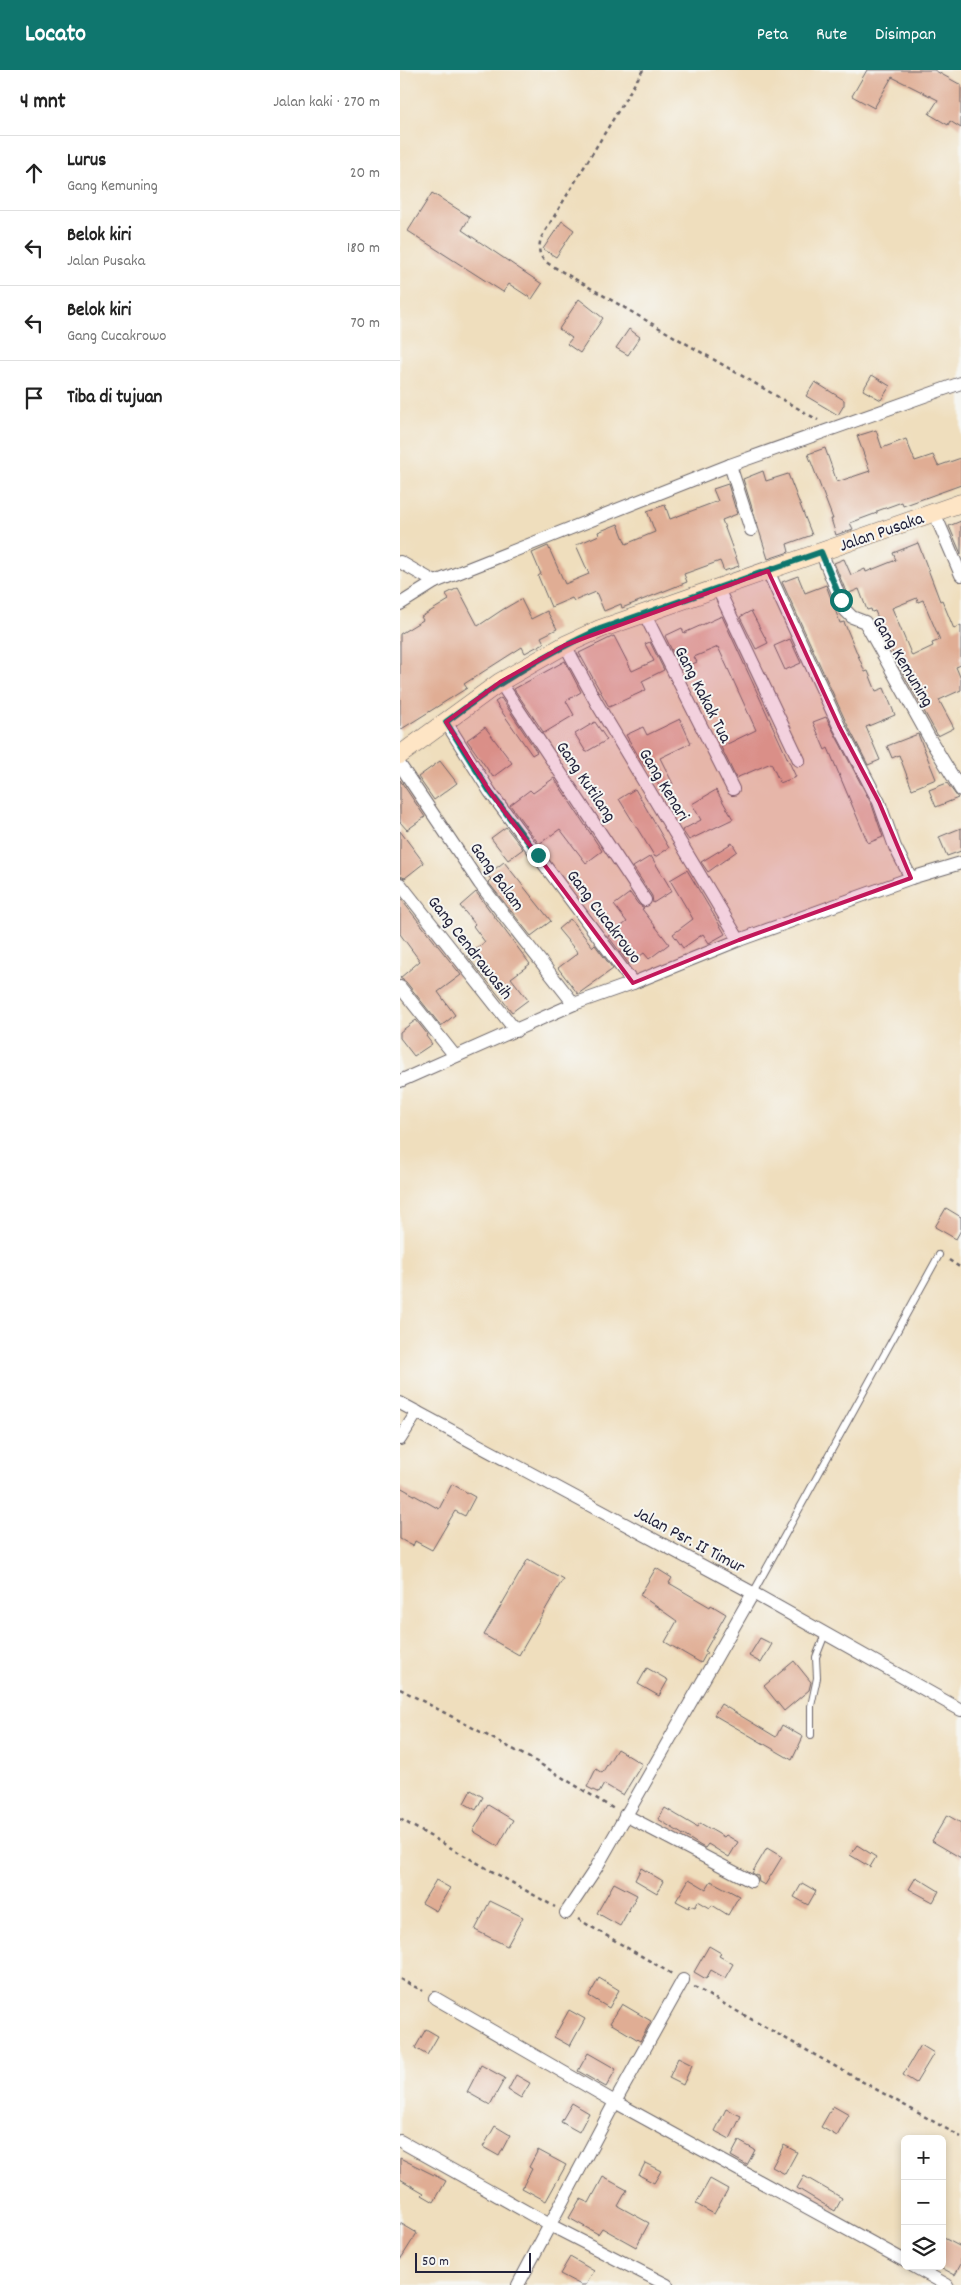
<!DOCTYPE html>
<html lang="id">
<head>
<meta charset="utf-8">
<style>
  :root { --surface:#fff; --page:#f6f6f6; --text:#222; --muted:#767676; --line:#e0e0e0; --accent:#0f766e }
  body { margin:0; font-family:Dekko,sans-serif; background:var(--page); color:var(--text) }
  .controls { position:absolute; right:15px; bottom:15px; display:grid; overflow:hidden; border-radius:8px; box-shadow:0 2px 8px #0003 }
  .controls button { width:45px; height:45px; display:grid; place-items:center; padding:0; border:0; border-bottom:1px solid var(--line); background:var(--surface); color:var(--text); font:25px sans-serif }
  .scale { position:absolute; left:15px; bottom:12px; width:116px; box-sizing:border-box; padding-left:5px; border:2px solid #22223b; border-top:0; font-size:14px; line-height:18px; white-space:nowrap; color:#22223b; -webkit-text-stroke:4px #f6f6f2; paint-order:stroke }
  .stop { position:absolute; width:15px; height:15px; margin:-11px; border:4px solid #0f766e; border-radius:50%; background:#fff }
  .stop.end { background:#0f766e; border-color:#fff; box-shadow:0 1px 5px #0008 }
  .list { margin:0; padding:0; list-style:none }
  h2 { display:flex; justify-content:space-between; align-items:center; height:65px; margin:0; padding:0 20px; font-size:21px }
  h2 small { font-size:16px; font-weight:400; color:var(--muted) }
  .list li { display:grid; grid-template-columns:32px 1fr auto; gap:15px; align-items:center; box-sizing:border-box; height:75px; padding:0 20px; border-top:1px solid var(--line) }
  .list b { display:block; font-size:19px; white-space:nowrap }
  .list p { margin:0; font-size:16px; white-space:nowrap; color:var(--muted) }
  .list em { font-size:16px; font-style:normal; color:var(--muted) }
  .icon { flex:none; width:28px; height:28px; fill:none; stroke:currentColor; stroke-width:2; stroke-linecap:round; stroke-linejoin:round }
  .map { position:relative; flex:none; width:561px; height:2215px; overflow:hidden }
  header { display:flex; align-items:center; gap:30px; box-sizing:border-box; height:70px; padding:0 25px; background:var(--accent); color:#fff }
  header strong { font-size:24px }
  nav { display:flex; gap:28px; margin-inline-start:auto; font-size:18px }
  main { display:flex }
  aside { flex:1; background:var(--surface) }
  .map>svg:first-child { display:block }
</style>
</head>
<body>
<header>
<strong>Locato</strong>
<nav><a>Peta</a><a>Rute</a><a>Disimpan</a></nav>
</header>
<main>
<aside>
<h2>4 mnt<small>Jalan kaki · 270 m</small></h2>
<ul class="list">
<li><svg class="icon" aria-label="ahead" viewBox="0 0 24 24"><path d="M12 20V5M6 11l6-6 6 6"/></svg><div><b>Lurus</b><p>Gang Kemuning</p></div><em>20 m</em></li>
<li><svg class="icon" aria-label="left" viewBox="0 0 24 24"><path d="M17 20v-9H6M10 6l-5 5 5 5"/></svg><div><b>Belok kiri</b><p>Jalan Pusaka</p></div><em>180 m</em></li>
<li><svg class="icon" aria-label="left" viewBox="0 0 24 24"><path d="M17 20v-9H6M10 6l-5 5 5 5"/></svg><div><b>Belok kiri</b><p>Gang Cucakrowo</p></div><em>70 m</em></li>
<li><svg class="icon" aria-label="arrive" viewBox="0 0 24 24"><path d="M6 21V4h12l-3 4 3 4H6"/></svg><div><b>Tiba di tujuan</b></div></li>
</ul>
</aside>
<div class="map">
<svg width="561" height="2215" viewBox="0 0 561 2215">
  <rect width="100%" height="100%" fill="#f6f6f2"/>
  <filter id="ink" filterUnits="userSpaceOnUse"><feTurbulence type="fractalNoise" baseFrequency=".02" numOctaves="2"/><feDisplacementMap in="SourceGraphic" scale="10" xChannelSelector="R" yChannelSelector="G"/><feConvolveMatrix kernelMatrix="1 2 1 2 8 2 1 2 1" color-interpolation-filters="sRGB"/></filter>
  <filter id="wash" filterUnits="userSpaceOnUse"><feTurbulence type="fractalNoise" baseFrequency=".0096" numOctaves="4" result="noise"/><feDisplacementMap in="SourceGraphic" scale="20" xChannelSelector="R" yChannelSelector="G"/><feGaussianBlur stdDeviation="1.12" result="paint"/><feColorMatrix in="noise" values="0 0 0 0 0 0 0 0 0 0 0 0 0 0 0 0 0 1.4 0 .05"/><feComposite in="paint" operator="in"/></filter>
  <g filter="url(#wash)">
    <rect width="100%" height="100%" fill="#efdebd"/>
    <g id="blocks">
      <g fill="#e0ad94" fill-rule="evenodd">
        <path d="M467,0H534L561,15V58L550,51L548,55L529,44L538,30L492,7L474,38L452,26Z"/>
        <path d="M32,123L70,147L62,160L142,214L132,229L109,214L103,222L8,161Z"/>
        <path d="M162,151L174,160L156,187L143,179Z"/>
        <path d="M179,229L203,248L180,283L167,274L172,268L159,259Z"/>
        <path d="M229,259L240,267L228,285L216,278Z"/>
        <path d="M472,305L490,316L481,330L463,320Z"/>
        <path d="M415,312L444,330V335L438,345L406,326Z"/>
        <path d="M476,360L482,378L506,369L515,391L533,385L538,396L561,388V415L503,436L502,432L477,441V443L450,453L453,459L436,465L431,449H433L408,384L425,378L437,412L470,401L457,366Z"/>
        <path d="M363,401L366,411L388,404L412,465L387,474L389,482L368,489L343,409Z"/>
        <path d="M328,414L337,444L322,450L339,496L324,501L320,491L284,504L287,512L222,538L221,534L204,541L196,522L174,531L172,528L151,537L138,506L141,504L132,483L148,476L165,514L189,504L176,475L199,465L198,462L218,454L226,474L255,462L247,441L265,435L270,449L318,431L313,419Z"/>
        <path d="M561,451V484L549,456Z"/>
        <path d="M518,473L540,531L542,530L554,559L561,555V595L556,597L561,609V620L539,630L554,658L538,666L497,593L475,541L472,542L471,539L467,540L459,519L447,524L434,493L444,489L451,505L465,499L466,502L496,490L493,483ZM517,528L518,532L523,530L540,570L532,573L533,576L512,586L492,538Z"/>
        <path d="M398,506L405,523L426,515L440,553L444,552L465,602L468,601L476,621L484,618L495,645L466,657L480,690L468,695L446,652L382,512Z"/>
        <path d="M58,518L78,556L102,540L121,529L131,549L147,541L157,559L141,567L144,573L125,583L122,577L64,614L67,618L0,660V564L23,550L21,547L49,530L46,524Z"/>
        <path d="M351,541L368,573L356,579L340,547Z"/>
        <path d="M322,546L396,707L380,713L371,693L336,708L321,677L356,660L318,577L294,587L297,592L281,599L265,566L282,558L284,563Z"/>
        <path d="M214,566L232,601L254,591L245,574L250,572L264,600L242,611L246,620L209,637L179,583Z"/>
        <path d="M390,569L401,593L385,600L374,576Z"/>
        <path d="M165,591L181,622L166,631L174,645L144,663L114,619Z"/>
        <path d="M101,628L137,682L132,685L95,632Z"/>
        <path d="M426,647L472,735L483,767L468,773L428,678L425,680L413,652Z"/>
        <path d="M280,649L291,673L260,688L273,714L261,720L249,695L245,697L226,665L243,657L247,665Z"/>
        <path d="M195,652L207,670L186,682L175,664Z"/>
        <path d="M85,657L112,693L93,707L67,670Z"/>
        <path d="M518,664L536,709L512,719L499,685L492,688L487,676Z"/>
        <path d="M40,691L57,713L34,730L18,707Z"/>
        <path d="M154,708L202,781L186,793L160,759L139,774L110,735L130,720L133,723Z"/>
        <path d="M0,710L25,747L7,760L0,752Z"/>
        <path d="M547,713L558,728L536,737L529,720Z"/>
        <path d="M235,719L269,778L255,787L219,729Z"/>
        <path d="M316,720L333,749L289,770L282,760L301,750L292,734Z"/>
        <path d="M106,757L123,779L108,790L91,768Z"/>
        <path d="M561,758V781L547,786L539,767Z"/>
        <path d="M0,761L24,793L5,808L0,806Z"/>
        <path d="M332,773L337,781L308,802L301,792Z"/>
        <path d="M251,786L272,821L253,833L252,826L233,797Z"/>
        <path d="M104,792L151,851L131,866L88,812L91,809L87,805Z"/>
        <path d="M287,800L325,864L309,873L303,864L283,878L273,864L293,849L270,810Z"/>
        <path d="M76,822L130,894L111,908L128,930L112,942L67,886L85,872L73,856L75,854L60,836Z"/>
        <path d="M230,823L238,834L244,838L242,839L269,874L249,889L244,883L229,894L208,866L227,852L214,835Z"/>
        <path d="M0,828L61,905L38,922L55,945L41,956L6,912L0,908L20,891L0,864Z"/>
        <path d="M170,849L193,877L195,875L213,899L178,924L158,898L178,883L158,859Z"/>
        <path d="M16,950L28,965L26,966L32,974L14,986L0,968V962Z"/>
        <path d="M546,1138L561,1147V1160L556,1169L535,1157Z"/>
        <path d="M52,1414L75,1427L65,1446L55,1441L32,1480L15,1471L13,1476L0,1469V1417L39,1439Z"/>
        <path d="M128,1489L163,1509L119,1585L84,1565Z"/>
        <path d="M256,1498L272,1508L269,1513L310,1537L311,1535L326,1544L305,1581L307,1582L301,1593L265,1572L277,1551L240,1525Z"/>
        <path d="M360,1568L372,1574L361,1593L349,1586Z"/>
        <path d="M394,1591L411,1612L409,1620L384,1641L364,1616Z"/>
        <path d="M247,1598L268,1610L259,1626L238,1614Z"/>
        <path d="M321,1634L376,1667L382,1655L403,1667L392,1690L314,1645Z"/>
        <path d="M217,1679L242,1694L223,1725L204,1714L199,1723L187,1717L196,1699L202,1703Z"/>
        <path d="M71,1720L83,1727L76,1740L64,1733Z"/>
        <path d="M88,1735L113,1750L98,1776L73,1761Z"/>
        <path d="M265,1738L297,1757L300,1753L324,1767L326,1765L338,1772L329,1787L308,1774L305,1778L301,1776L258,1749Z"/>
        <path d="M547,1745L561,1753V1788L532,1771Z"/>
        <path d="M457,1775L476,1787L470,1797L450,1785Z"/>
        <path d="M367,1778L382,1787L365,1815L359,1812L358,1806L352,1803Z"/>
        <path d="M241,1798L263,1811L257,1823L235,1810Z"/>
        <path d="M516,1807L539,1821L533,1832L509,1819Z"/>
        <path d="M289,1809L306,1819L311,1811L339,1826L328,1845L312,1835L310,1838L298,1831L295,1837L290,1835L289,1838L276,1831Z"/>
        <path d="M36,1810L50,1818L36,1841L22,1833Z"/>
        <path d="M214,1813L237,1825L220,1856L197,1843Z"/>
        <path d="M402,1813L416,1821L408,1835L394,1827Z"/>
        <path d="M90,1831L123,1847L107,1876L75,1860Z"/>
        <path d="M309,1876L321,1883L319,1886L333,1894L325,1908L311,1900L306,1909L294,1902Z"/>
        <path d="M199,1908L219,1920L209,1938L189,1926Z"/>
        <path d="M222,1934L251,1951L240,1971L210,1953Z"/>
        <path d="M169,1940L185,1949L170,1976L154,1967Z"/>
        <path d="M26,1959L38,1966L27,1985L15,1978Z"/>
        <path d="M521,1975L534,1983L516,2013L503,2005Z"/>
        <path d="M188,1983L216,1999L206,2017L178,2001Z"/>
        <path d="M278,1988L292,1995L283,2015L269,2008Z"/>
        <path d="M81,1995L105,2008L90,2035L67,2022Z"/>
        <path d="M116,2005L130,2013L121,2028L108,2020Z"/>
        <path d="M172,2033L189,2043L179,2062L161,2052Z"/>
        <path d="M433,2036L449,2045L437,2066L421,2057Z"/>
        <path d="M326,2039L341,2046L330,2069L315,2061Z"/>
        <path d="M95,2056L110,2065L99,2086L83,2077Z"/>
        <path d="M339,2071L355,2080L347,2095L331,2086Z"/>
        <path d="M384,2075L397,2082L385,2104L372,2097Z"/>
        <path d="M138,2080L166,2095L146,2131L122,2118L132,2099L129,2097Z"/>
        <path d="M0,2088L46,2111L34,2132L22,2125L24,2123L0,2109Z"/>
        <path d="M245,2093L261,2101L254,2113L239,2105Z"/>
        <path d="M404,2106L442,2128L435,2141L397,2118Z"/>
        <path d="M203,2107L227,2120L218,2136L249,2153L236,2177L202,2158L198,2164L169,2148L180,2129L189,2133Z"/>
        <path d="M310,2109L328,2119L314,2144L296,2134Z"/>
        <path d="M0,2153L17,2163L0,2190Z"/>
        <path d="M542,2167L561,2177V2194L555,2205L542,2198Z"/>
        <path d="M170,2187L194,2201L186,2215H181L160,2204Z"/>
      </g>
    </g>
  </g>
  <g filter="url(#ink)">
    <use href="#blocks" fill-opacity="0" stroke="#6a6468" stroke-width="1"/>
    <g fill="none" stroke-linecap="round" stroke-linejoin="round">
      <defs>
        <g id="service">
          <path d="M353,1523L539,1185"/>
          <path d="M411,1665V1636L417,1608L416,1587L425,1564"/>
        </g>
        <g id="minor">
          <path d="M330,395L351,460"/>
          <path d="M534,442L561,505"/>
          <path d="M421,482L445,540L452,547L465,552L531,671L561,720"/>
          <path d="M0,492L35,512L330,395L561,313"/>
          <path d="M368,501L439,656L479,732L495,777L511,808"/>
          <path d="M318,519L399,690"/>
          <path d="M0,534L35,512"/>
          <path d="M245,545L333,719"/>
          <path d="M165,575L196,632L339,870"/>
          <path d="M100,612L245,830"/>
          <path d="M46,652L90,722L233,913"/>
          <path d="M0,695L80,814L174,934"/>
          <path d="M0,814L116,961"/>
          <path d="M0,917L55,986"/>
          <path d="M0,1011L174,934L233,913L339,870L511,808L561,793"/>
          <path d="M0,1333L353,1523L561,1640"/>
          <path d="M0,1369L17,1342"/>
          <path d="M225,1745L351,1811"/>
          <path d="M166,1843L196,1798L353,1523"/>
          <path d="M35,1928L215,2032L505,2191"/>
          <path d="M0,2071L150,2155L267,2215"/>
          <path d="M513,2196L547,2215"/>
          <path d="M118,2215L215,2032L283,1910"/>
        </g>
        <path id="secondary" d="M0,685L100,612L165,575L200,559L561,433"/>
      </defs>
      <use href="#service" stroke="#6a6468" stroke-width="8"/>
      <use href="#minor" stroke="#6a6468" stroke-width="14"/>
      <use href="#secondary" stroke="#6a6468" stroke-width="19"/>
      <g stroke="#6a6468" stroke-width="2.5" stroke-dasharray="4 4" stroke-linecap="butt">
        <path d="M243,0L141,168C138,180 138,187 149,194L418,350"/>
        <path d="M549,1190L561,1198"/>
        <path d="M0,1619L137,1692L214,1739"/>
        <path d="M0,1749L155,1837"/>
        <path d="M178,1849L272,1904"/>
        <path d="M0,1909L23,1921"/>
        <path d="M294,1917L561,2067"/>
      </g>
      <use href="#service" stroke="#fff" stroke-width="6"/>
      <use href="#minor" stroke="#fff" stroke-width="12"/>
      <use href="#secondary" stroke="#fee5c5" stroke-width="18"/>
    </g>
  </g>
  <g fill="none" stroke-linecap="round" stroke-linejoin="round" filter="url(#ink)">
    <path stroke="#0f766e" stroke-width="6" d="M138,785L90,722L46,652C97,614 141,586 200,559L421,482L441,530"/>
  </g>
  <path fill="#c2185b" fill-opacity="0.2" stroke="#c2185b" stroke-width="4" stroke-linejoin="round" d="M368,501L439,656L479,732L511,808L339,870L233,913L90,722L46,652L100,612L165,575Z"/>
  <g text-anchor="middle" stroke-width="4" stroke-linejoin="round" paint-order="stroke">
    <g font-size="18" fill="#22223b" stroke="#f6f6f2">
      <text transform="translate(481 461) rotate(-19)" y="6">Jalan Pusaka</text>
      <text transform="translate(504 591) rotate(59)" y="6">Gang Kemuning</text>
      <text transform="translate(304 624) rotate(63)" y="6">Gang Kakak Tua</text>
      <text transform="translate(187 711) rotate(56)" y="6">Gang Kutilang</text>
      <text transform="translate(265 714) rotate(59)" y="6">Gang Kenari</text>
      <text transform="translate(98 806) rotate(54)" y="6">Gang Balam</text>
      <text transform="translate(205 846) rotate(53)" y="6">Gang Cucakrowo</text>
      <text transform="translate(71 877) rotate(52)" y="6">Gang Cendrawasih</text>
      <text transform="translate(290 1469) rotate(28)" y="6">Jalan Psr. II Timur</text>
    </g>
  </g>
</svg>
<div class="controls">
<button>+</button>
<button>−</button>
<button><svg class="icon" aria-label="layers" viewBox="0 0 24 24"><path d="M12 4l9 5-9 5-9-5zM3 14l9 5 9-5"/></svg></button>
</div>
<div class="scale">50 m</div>
<div class="stop" style="left:441px;top:530px"></div>
<div class="stop end" style="left:138px;top:785px"></div>
</div>
</main>
</body>
</html>
